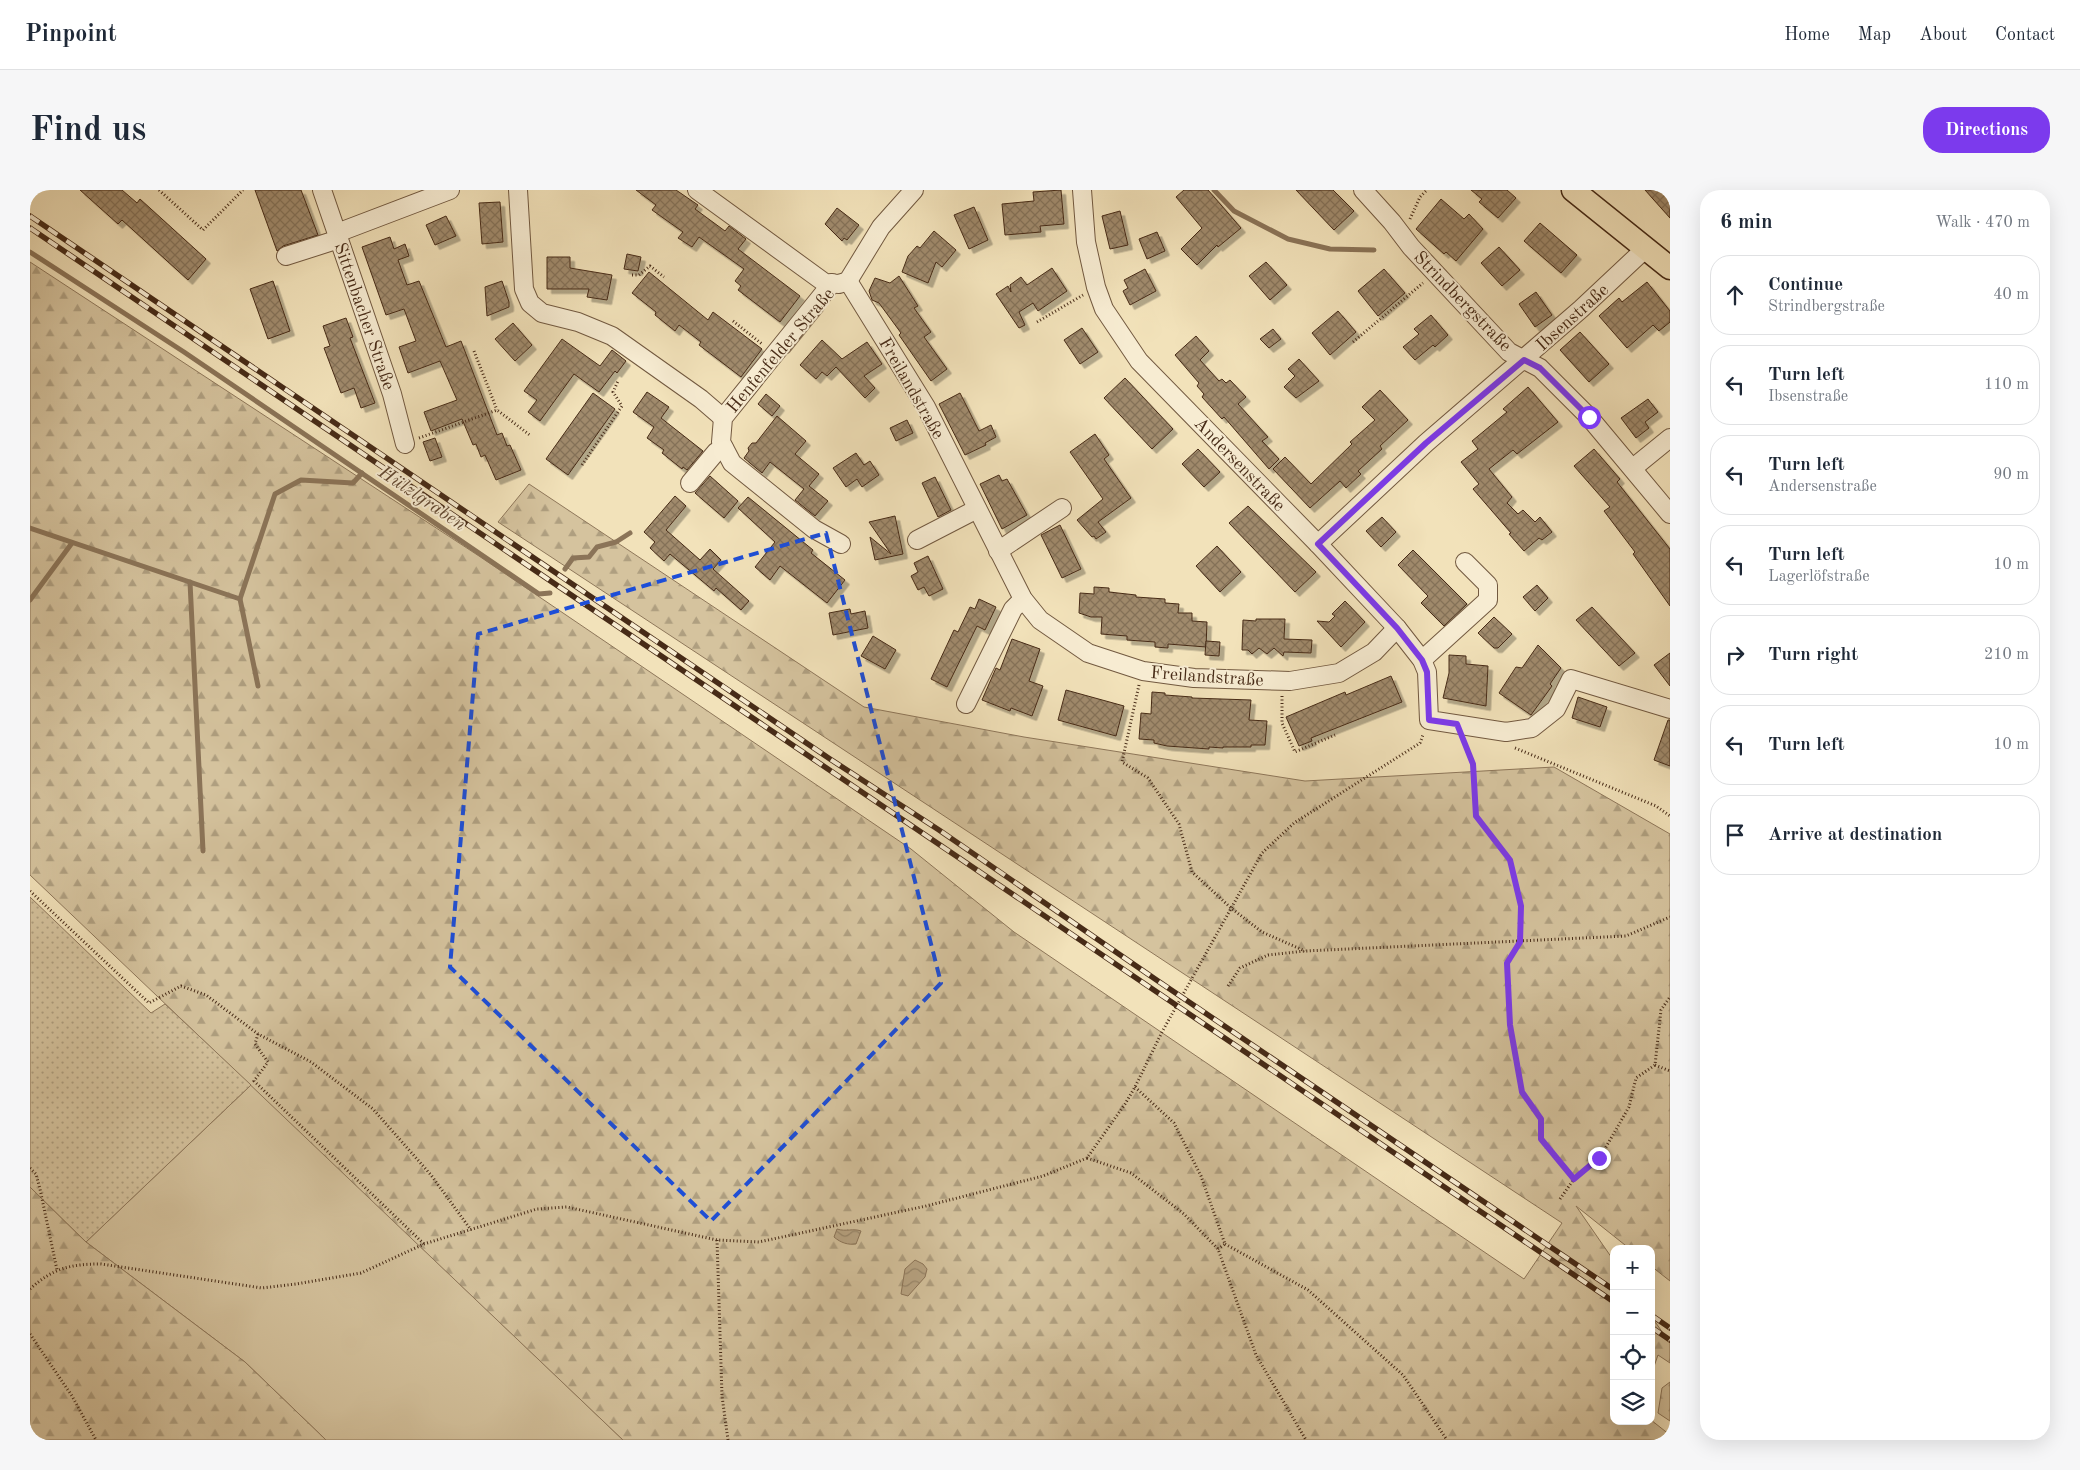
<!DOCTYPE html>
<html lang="en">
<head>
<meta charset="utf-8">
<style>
  :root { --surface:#fff; --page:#f6f6f7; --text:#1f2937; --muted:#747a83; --line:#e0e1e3; --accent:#7c3aed }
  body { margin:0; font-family:"Old Standard TT",serif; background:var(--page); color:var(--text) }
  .controls { position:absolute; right:15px; bottom:15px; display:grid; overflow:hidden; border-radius:10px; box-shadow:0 5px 20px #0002 }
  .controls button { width:45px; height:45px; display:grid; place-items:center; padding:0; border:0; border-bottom:1px solid var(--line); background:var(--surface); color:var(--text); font:25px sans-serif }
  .stop { position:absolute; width:15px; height:15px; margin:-11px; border:4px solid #7c3aed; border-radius:50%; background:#fff }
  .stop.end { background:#7c3aed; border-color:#fff; box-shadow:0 1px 5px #0008 }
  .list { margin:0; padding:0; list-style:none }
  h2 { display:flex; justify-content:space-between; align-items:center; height:65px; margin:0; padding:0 20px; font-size:21px }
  h2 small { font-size:16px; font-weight:400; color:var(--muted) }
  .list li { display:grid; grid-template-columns:32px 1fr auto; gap:15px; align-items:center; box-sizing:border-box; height:80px; margin:0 10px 10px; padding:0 10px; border:1px solid var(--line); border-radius:20px }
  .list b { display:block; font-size:19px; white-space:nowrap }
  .list p { margin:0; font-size:16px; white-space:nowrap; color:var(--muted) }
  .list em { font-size:16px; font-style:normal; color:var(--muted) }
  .icon { flex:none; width:28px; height:28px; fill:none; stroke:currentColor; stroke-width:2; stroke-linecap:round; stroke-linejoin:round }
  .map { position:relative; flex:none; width:1640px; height:1250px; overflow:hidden; border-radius:20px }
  header { display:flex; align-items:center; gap:30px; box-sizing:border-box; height:70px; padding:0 25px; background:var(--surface); border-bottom:1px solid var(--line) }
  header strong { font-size:24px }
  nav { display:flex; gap:28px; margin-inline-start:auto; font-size:18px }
  .intro { display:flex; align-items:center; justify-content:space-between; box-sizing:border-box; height:120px; padding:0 30px }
  h1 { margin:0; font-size:35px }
  .button { padding:12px 22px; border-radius:20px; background:var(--accent); color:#fff; font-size:18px; font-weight:700 }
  main { display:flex; gap:30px; padding:0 30px }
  aside { flex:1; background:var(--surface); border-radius:20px; box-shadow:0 5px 20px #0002 }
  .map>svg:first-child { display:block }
</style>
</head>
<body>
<header>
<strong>Pinpoint</strong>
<nav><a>Home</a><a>Map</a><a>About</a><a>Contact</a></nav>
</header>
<div class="intro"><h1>Find us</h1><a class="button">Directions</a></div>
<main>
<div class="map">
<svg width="1640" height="1250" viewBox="0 0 1640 1250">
  <defs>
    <pattern id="forest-firs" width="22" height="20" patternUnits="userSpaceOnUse" patternTransform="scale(1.25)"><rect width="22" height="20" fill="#d5c39e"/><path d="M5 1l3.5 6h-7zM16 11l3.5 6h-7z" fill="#af9f80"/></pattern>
    <pattern id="garden-dots" width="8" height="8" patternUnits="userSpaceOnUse" patternTransform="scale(1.25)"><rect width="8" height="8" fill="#d5c39e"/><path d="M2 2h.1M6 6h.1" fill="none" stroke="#af9f80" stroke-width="1.8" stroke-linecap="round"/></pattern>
    <pattern id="water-waves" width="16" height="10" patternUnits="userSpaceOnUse" patternTransform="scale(1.25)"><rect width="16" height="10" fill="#b8a483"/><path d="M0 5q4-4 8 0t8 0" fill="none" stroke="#97866a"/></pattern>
    <pattern id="building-cross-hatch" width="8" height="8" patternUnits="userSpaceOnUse" patternTransform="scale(1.25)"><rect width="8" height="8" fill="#a08a6c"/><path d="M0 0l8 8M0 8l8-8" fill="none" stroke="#847158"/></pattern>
    <filter id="shadow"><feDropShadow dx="4.5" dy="4.5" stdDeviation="0" flood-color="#0004"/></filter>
  </defs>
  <rect width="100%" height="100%" fill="#f2e2ba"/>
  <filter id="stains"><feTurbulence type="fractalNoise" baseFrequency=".004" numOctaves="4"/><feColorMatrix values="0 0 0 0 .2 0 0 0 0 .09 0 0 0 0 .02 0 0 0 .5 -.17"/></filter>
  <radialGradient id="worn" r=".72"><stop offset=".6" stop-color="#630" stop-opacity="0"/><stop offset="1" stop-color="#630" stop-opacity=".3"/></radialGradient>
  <path fill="#d5c39e" stroke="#8e775a" d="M221,895L593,1250H296L215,1172L56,1052Z"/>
  <g fill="url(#forest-firs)" stroke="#8e775a">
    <path d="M0,72L449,366L881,659L984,742L1494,1089L1532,1033L468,332L499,294L834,517L994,547L1275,591L1524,577L1640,644V1091L1621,1076V1059H1600L1546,1016L1584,1071V1231H1621V1230L1640,1245V1250H593L0,685Z"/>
    <path d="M0,997L56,1052L215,1172L296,1250H0Z"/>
    <path d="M1621,1126L1640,1153V1173L1628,1165L1621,1185Z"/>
    <path d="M1640,1192V1231L1628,1223L1632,1198Z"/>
  </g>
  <path fill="url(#garden-dots)" stroke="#8e775a" d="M0,707L121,823L135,814L221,895L56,1052L0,997Z"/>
  <g fill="url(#water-waves)" stroke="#8b7458">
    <path d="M807,1039C816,1042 823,1038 831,1041L826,1054C818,1055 811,1053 804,1047Z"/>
    <path d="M885,1070L893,1074L897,1079L895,1087L878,1106L871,1104L875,1079Z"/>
  </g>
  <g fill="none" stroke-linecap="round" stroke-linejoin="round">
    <g stroke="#8b7458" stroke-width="5">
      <path d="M1184,0L1204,21L1258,49L1300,59L1344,60"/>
      <path d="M0,62L154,162L509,404L520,403"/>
      <path d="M758,161L792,119"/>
      <path d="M0,338L210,409L245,304L271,290L323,293L332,283"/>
      <path d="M535,379L543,368L559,367L567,357L586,352L600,343"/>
      <path d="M160,392L173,661"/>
      <path d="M210,409L228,496"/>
      <path d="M0,410L42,353"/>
    </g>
  </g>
  <g fill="url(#building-cross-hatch)" stroke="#472b17" filter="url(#shadow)">
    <path d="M50,0H92L107,13L110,9L176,69L158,90L92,30L88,34Z"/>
    <path d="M225,0H271L288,45L253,56L247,61Z"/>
    <path d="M606,0H646L668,15L665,19L695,41L699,36L716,49L708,59L770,106L750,132L708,100L711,96L705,91L714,79L669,47L662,57L648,48L653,42L622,20L626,15Z"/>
    <path d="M1031,0L1034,34L1010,36L1011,42L975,45L972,14L1004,11L1003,2Z"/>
    <path d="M1154,0H1178L1211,38L1188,57L1187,55L1167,75L1151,59L1172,38L1146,7Z"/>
    <path d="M1266,0H1303L1324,21L1304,40Z"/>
    <path d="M1441,0H1477L1486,8L1468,28L1449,12L1452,9Z"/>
    <path d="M1615,0H1640V28Z"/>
    <path d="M1411,9L1434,29L1439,24L1453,39L1426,71L1416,62L1414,64L1386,39Z"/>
    <path d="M470,12L473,52L452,54L449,13Z"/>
    <path d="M944,17L958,50L939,59L924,25Z"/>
    <path d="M807,18L829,35L817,50L814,48L812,51L795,34Z"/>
    <path d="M1090,21L1098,55L1080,59L1072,26Z"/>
    <path d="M416,26L426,46L405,55L396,35Z"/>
    <path d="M1510,33L1547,65L1531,83L1494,51Z"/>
    <path d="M904,41L926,60L912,77L906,72L898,93L872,82L878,66L887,56L890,58Z"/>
    <path d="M1127,42L1135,61L1117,69L1109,49Z"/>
    <path d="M360,47L364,59L375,54L379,66L368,70L377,95L389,91L416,157L431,151L467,245L472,243L477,256L480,255L491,280L466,290L455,265L451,267L446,254L443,255L432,229L401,241L394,222L427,210L410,171L378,183L369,157L386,151L374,119L356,125L332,57Z"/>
    <path d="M1469,57L1490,80L1472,96L1451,73Z"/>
    <path d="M597,64L611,67L608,81L594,79Z"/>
    <path d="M517,67H540V78L582,85L577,110L557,107L559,99H517Z"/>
    <path d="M1236,72L1257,95L1240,110L1219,86Z"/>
    <path d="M1022,78L1037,101L1008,121L1003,113L989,122L995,135L989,138L966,104L978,96L981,102L980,95L991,87L997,95Z"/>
    <path d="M1115,79L1126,101L1100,115L1093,101L1098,98L1094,90Z"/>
    <path d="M1354,79L1375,103L1348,126L1328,101Z"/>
    <path d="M619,82L678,130L683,122L732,159L711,187L669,155L671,152L649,135L645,141L625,125L626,122L602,103Z"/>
    <path d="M869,86L888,116L884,118L901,142L894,147L917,179L901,191L869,145L871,143L849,113L842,110L839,101L845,88L860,93Z"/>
    <path d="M243,91L260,141L238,149L220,99Z"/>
    <path d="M472,91L479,112V117L457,126L455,97Z"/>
    <path d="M1617,92L1640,121V132L1629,141L1623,135L1597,158L1569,126L1589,108L1592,112Z"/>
    <path d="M1506,102L1522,125L1505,137L1489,114Z"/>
    <path d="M1308,121L1326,142L1300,165L1282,143Z"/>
    <path d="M1401,125L1418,145L1405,157L1403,155L1385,170L1373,157L1389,144L1384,139Z"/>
    <path d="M316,128L323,147L320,148L345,213L331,218L324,198L311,203L294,158L300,156L293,136Z"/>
    <path d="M483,133L502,155L485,171L465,149Z"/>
    <path d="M1052,138L1068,162L1050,174L1034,150Z"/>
    <path d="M1243,139L1251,149L1239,158L1230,149Z"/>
    <path d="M1550,142L1579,174L1559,192L1530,160Z"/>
    <path d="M1166,146L1179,161L1170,170L1189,191L1192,189L1196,193L1200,190L1216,207L1208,214L1238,247L1232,251L1249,269L1239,279L1194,227L1192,229L1172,207L1174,204L1167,196L1169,193L1145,165Z"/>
    <path d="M532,149L570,176L582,160L596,171L587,183L585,181L569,202L544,184L510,231L498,222L507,210L494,201Z"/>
    <path d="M792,150L812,169L837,152L852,174L834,186L845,198L835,208L806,177L797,186L792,182L786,189L770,175Z"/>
    <path d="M1269,169L1289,191L1266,208L1254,197L1265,186L1258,179Z"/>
    <path d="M1095,188L1143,239L1122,259L1074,208Z"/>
    <path d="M1498,197L1528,232L1487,264L1483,260L1459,279L1482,307L1477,313L1488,324L1493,320L1505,332L1510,327L1522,342L1512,350L1509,348L1494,361L1479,344L1481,343L1443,299L1449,294L1431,272L1448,259L1442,251L1477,222L1473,219Z"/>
    <path d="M1350,200L1378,230L1350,256L1352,259L1328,281L1331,284L1316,298L1310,291L1280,318L1243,279L1255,267L1281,294L1322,254L1320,252L1345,230L1332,217Z"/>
    <path d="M617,202L639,217L631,228L673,261L657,280L653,277L652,279L632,263L634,260L617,248L624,237L603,222Z"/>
    <path d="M563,203L585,219L538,285L516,269Z"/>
    <path d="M930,203L949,241L961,235L966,247L955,253L956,255L935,265L909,214Z"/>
    <path d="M736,204L750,216L742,226L728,214Z"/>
    <path d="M1618,209L1628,222L1615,232L1619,238L1606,248L1591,228Z"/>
    <path d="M747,226L776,251L765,264L789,284L779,296L798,311L785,326L765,310L774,299L740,272L732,283L714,268L719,261L718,258L722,253H726Z"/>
    <path d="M877,230L883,243L866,251L860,238Z"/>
    <path d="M1065,244L1079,265L1074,269L1101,308L1068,332L1076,342L1066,349L1064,346L1062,347L1047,330L1073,309L1040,262Z"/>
    <path d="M405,248L412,267L400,271L393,252Z"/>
    <path d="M1168,259L1190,282L1174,297L1152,274Z"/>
    <path d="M1564,259L1590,289L1587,292L1640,359V416L1603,364L1605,362L1574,321L1580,317L1544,276Z"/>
    <path d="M826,263L834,275L840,271L849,285L832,297L827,289L816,297L803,278Z"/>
    <path d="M969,285L972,291L977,289L997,325L972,339L950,294Z"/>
    <path d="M680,286L708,311L694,328L665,303Z"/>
    <path d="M905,287L921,320L908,327L892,293Z"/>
    <path d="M645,306L656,316L636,340L670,370L680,359L691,370L683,379L719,411L711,420L686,398L684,401L640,364L634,371L620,358L625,352L614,342Z"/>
    <path d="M718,307L783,360L781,363L815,390L797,413L750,376L740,390L725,377L745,352L708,318Z"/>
    <path d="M1218,316L1286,382L1265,402L1199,333Z"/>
    <path d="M865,326L873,364L845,370L840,347L861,364L839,332Z"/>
    <path d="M1352,327L1366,342L1351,357L1336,341Z"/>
    <path d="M1030,335L1051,379L1032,388L1011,345Z"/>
    <path d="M1187,356L1211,382L1190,402L1166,376Z"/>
    <path d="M1383,360L1437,414L1414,436L1391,413L1398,406L1368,375Z"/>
    <path d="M898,366L913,399L899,406L894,397L888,400L881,386L888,382L884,373Z"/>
    <path d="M1507,395L1518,408L1505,421L1493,407Z"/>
    <path d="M1064,397L1079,398V402L1106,405V407L1135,409V413L1149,414L1148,423H1162V431L1177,432L1176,457L1138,454V458L1125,457V452L1097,450V446L1071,444L1072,427H1061L1049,423L1050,403L1064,404Z"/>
    <path d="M949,409L966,417L955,440L947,436L917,497L901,489L924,440L928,442L940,417L945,419Z"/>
    <path d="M1315,411L1335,432L1311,457L1287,431L1299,432L1305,426L1302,424Z"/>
    <path d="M1562,417L1605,463L1589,476L1546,430Z"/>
    <path d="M820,419L821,424L835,421L838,438L803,445L799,423Z"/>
    <path d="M1464,427L1482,444L1468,458H1464L1448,443Z"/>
    <path d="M1226,429H1255L1254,449L1282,450L1281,463L1254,462L1253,466L1244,458L1237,464L1229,458L1222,464L1218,460H1212L1213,430L1226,431Z"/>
    <path d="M843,446L866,460L855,479L831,466Z"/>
    <path d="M982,449L1010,459L999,491L1013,496L1002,526L981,518L980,521L952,510L966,478L970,480Z"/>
    <path d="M1176,451L1190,452L1189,466L1175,465Z"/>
    <path d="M1508,455L1531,478L1520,494L1522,496L1501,525L1469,503L1486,477L1492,478Z"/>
    <path d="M1640,463V496L1624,475Z"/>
    <path d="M1419,465L1436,466V474L1458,476L1456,516L1413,508L1419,483Z"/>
    <path d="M1361,486L1372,512L1281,548L1282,551L1269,556L1256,527L1315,502L1316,505Z"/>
    <path d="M1036,500L1094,516L1086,546L1028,530Z"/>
    <path d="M1122,502L1135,503V505L1162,507V508L1221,510L1219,530L1237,531L1235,555H1221V557H1193V558L1179,557V559L1137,556L1124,553V550L1109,549L1111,523L1121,524Z"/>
    <path d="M1548,507L1577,517L1570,537L1542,528Z"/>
    <path d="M1638,530H1640V576L1624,570Z"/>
  </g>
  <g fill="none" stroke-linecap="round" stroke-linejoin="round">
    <defs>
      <g id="minor">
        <path d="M292,0L362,204L375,254"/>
        <path d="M488,0L494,99L500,113L512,123L548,132L582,146L671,209L693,228"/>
        <path d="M667,0L795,93L809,94L818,91L851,37L884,0"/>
        <path d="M1052,0L1056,52L1066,97L1074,119L1109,171L1288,354L1367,438L1392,470L1397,482L1399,530L1476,542L1502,538L1526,519L1541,489L1640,519"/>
        <path d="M1333,0L1362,32L1381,57L1479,162L1510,178L1559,227L1640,324"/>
        <path d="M307,43L420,0"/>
        <path d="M256,66L309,49"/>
        <path d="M818,91L896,217L993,409L1010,430L1058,463L1113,481L1164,488L1260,491L1309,483L1344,462L1367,438"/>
        <path d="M802,93L693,228L691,252L702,273L784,339L811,354"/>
        <path d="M1603,278L1640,248"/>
        <path d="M660,293L686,262L694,258"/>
        <path d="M887,350L947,319"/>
        <path d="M1288,354L1396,253L1551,119L1615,59"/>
        <path d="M968,361L1032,318"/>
        <path d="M1392,470L1458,410V395L1435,372"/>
        <path d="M936,514L983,419L993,409"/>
      </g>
      <path id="major" d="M1543,0L1640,78"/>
    </defs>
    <use href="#minor" stroke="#725940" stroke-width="20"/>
    <use href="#major" stroke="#472b17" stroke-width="25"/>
    <g stroke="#472b17" stroke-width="3" stroke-dasharray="1 2.5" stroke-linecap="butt">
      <path d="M129,0L173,40L213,0"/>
      <path d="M1380,29L1390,7L1397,0"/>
      <path d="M602,85H609L620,76L634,87"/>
      <path d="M703,131L732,154"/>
      <path d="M1007,132L1053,105"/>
      <path d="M1323,152L1393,93"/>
      <path d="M444,161L467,220"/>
      <path d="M389,248L467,220L501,246"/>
      <path d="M552,275L592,216L583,202L588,191"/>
      <path d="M1109,495L1092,572L1118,588L1149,634L1162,682L1201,718L1232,742L1275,761"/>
      <path d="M1252,506V533L1265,562L1305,545"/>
      <path d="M1434,551L1443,574L1446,627L1480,670L1491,716L1489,752L1477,773L1480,835L1491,902L1511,929V949L1544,989"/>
      <path d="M1485,558L1626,616L1640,626"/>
      <path d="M0,701L119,813L151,796L176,805L228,844L281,872L343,919L401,985L441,1040"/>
      <path d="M1198,796L1210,778L1238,765L1275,761L1596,746L1640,727"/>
      <path d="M228,844L225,854L238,872L224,891L394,1054"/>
      <path d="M1625,875L1640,881"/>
      <path d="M1105,897L1144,933L1171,986L1195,1054L1188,1059"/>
      <path d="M1057,968L1101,983L1154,1024L1188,1059L1226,1165L1276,1250"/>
      <path d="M0,978L6,984L10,999L27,1080"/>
      <path d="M1530,1009L1544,989L1569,969L1599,917L1606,888L1625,875L1631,820L1640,807"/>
      <path d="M687,1050L692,1206L698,1250"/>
      <path d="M1195,1054L1278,1100L1373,1185L1417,1250"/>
      <path d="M0,1099C23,1078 41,1074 71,1074L232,1098L266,1094L331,1083L394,1054L507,1019L537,1017L687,1050L729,1052L896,1016L1013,986L1057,968L1095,914L1105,897L1132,842L1232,663L1264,633L1390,553L1393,545"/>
      <path d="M0,1144L42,1206L66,1250"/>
    </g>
    <use href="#minor" stroke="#f7ecd2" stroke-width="18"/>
    <use href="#major" stroke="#f2e2ba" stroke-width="22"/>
    <defs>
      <g id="rail">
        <path d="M0,26L800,569L909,640L1128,791L1584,1100"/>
        <path d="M0,38L1584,1112"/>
        <path d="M1621,1125L1640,1138"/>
        <path d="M1621,1137L1640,1150"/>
      </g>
    </defs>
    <use href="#rail" stroke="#472b17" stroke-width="5.5"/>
    <use href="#rail" stroke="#f7ecd2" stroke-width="4" stroke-dasharray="11" stroke-linecap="butt"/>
  </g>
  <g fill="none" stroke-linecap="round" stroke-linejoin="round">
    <path stroke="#7c3aed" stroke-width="6" d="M1559,227L1510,178L1494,170L1396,253L1288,354L1367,438L1392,470L1397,482L1399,530L1427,534L1443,574L1446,626L1480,670L1491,716L1490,752L1477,773L1480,835L1492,902L1511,929V949L1544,989L1569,968"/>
  </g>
  <path fill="none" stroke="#1d4ed8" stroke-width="4" stroke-dasharray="10 6" stroke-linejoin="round" d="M796,343L911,793L681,1031L420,777L448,444Z"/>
  <g text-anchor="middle" stroke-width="4" stroke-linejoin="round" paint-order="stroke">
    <g font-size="18" fill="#472b17" stroke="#f7ecd2">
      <text transform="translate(1433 111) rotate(46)" y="6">Strindbergstraße</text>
      <text transform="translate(335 126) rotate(71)" y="6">Sittenbacher Straße</text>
      <text transform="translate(1542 127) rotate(-42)" y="6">Ibsenstraße</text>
      <text transform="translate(750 160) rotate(-50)" y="6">Henfenfelder Straße</text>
      <text transform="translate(882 198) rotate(60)" y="6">Freilandstraße</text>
      <text transform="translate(1210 274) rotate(46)" y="6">Andersenstraße</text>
      <text transform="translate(1177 486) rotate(4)" y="6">Freilandstraße</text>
    </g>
    <g font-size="19" font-style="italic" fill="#634932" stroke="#f7ecd2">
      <text transform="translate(393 307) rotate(34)" y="7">Hülzlgraben</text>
    </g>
  </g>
  <rect width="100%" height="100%" filter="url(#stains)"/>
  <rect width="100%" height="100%" fill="url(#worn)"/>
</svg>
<div class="controls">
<button>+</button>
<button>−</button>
<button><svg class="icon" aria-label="locate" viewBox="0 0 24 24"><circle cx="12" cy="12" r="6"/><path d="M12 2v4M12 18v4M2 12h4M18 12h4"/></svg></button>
<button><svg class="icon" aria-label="layers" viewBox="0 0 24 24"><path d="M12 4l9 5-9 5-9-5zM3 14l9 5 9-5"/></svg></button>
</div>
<div class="stop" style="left:1559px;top:227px"></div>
<div class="stop end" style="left:1569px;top:968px"></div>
</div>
<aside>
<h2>6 min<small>Walk · 470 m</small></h2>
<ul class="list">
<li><svg class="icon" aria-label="ahead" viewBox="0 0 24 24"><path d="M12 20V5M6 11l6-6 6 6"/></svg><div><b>Continue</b><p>Strindbergstraße</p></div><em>40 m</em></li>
<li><svg class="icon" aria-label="left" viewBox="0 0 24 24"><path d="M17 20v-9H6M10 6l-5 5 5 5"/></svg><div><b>Turn left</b><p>Ibsenstraße</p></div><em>110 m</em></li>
<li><svg class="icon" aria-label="left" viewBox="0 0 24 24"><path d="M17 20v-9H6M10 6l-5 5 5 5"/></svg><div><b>Turn left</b><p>Andersenstraße</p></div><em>90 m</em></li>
<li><svg class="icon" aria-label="left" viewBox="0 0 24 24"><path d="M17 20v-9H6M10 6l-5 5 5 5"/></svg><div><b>Turn left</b><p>Lagerlöfstraße</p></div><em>10 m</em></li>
<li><svg class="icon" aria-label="right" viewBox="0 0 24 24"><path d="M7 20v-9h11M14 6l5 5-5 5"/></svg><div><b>Turn right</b></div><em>210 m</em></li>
<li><svg class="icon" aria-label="left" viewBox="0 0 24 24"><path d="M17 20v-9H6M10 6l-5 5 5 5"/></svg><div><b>Turn left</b></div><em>10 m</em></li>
<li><svg class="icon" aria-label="arrive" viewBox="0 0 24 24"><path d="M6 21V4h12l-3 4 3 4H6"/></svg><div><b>Arrive at destination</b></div></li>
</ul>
</aside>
</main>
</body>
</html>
